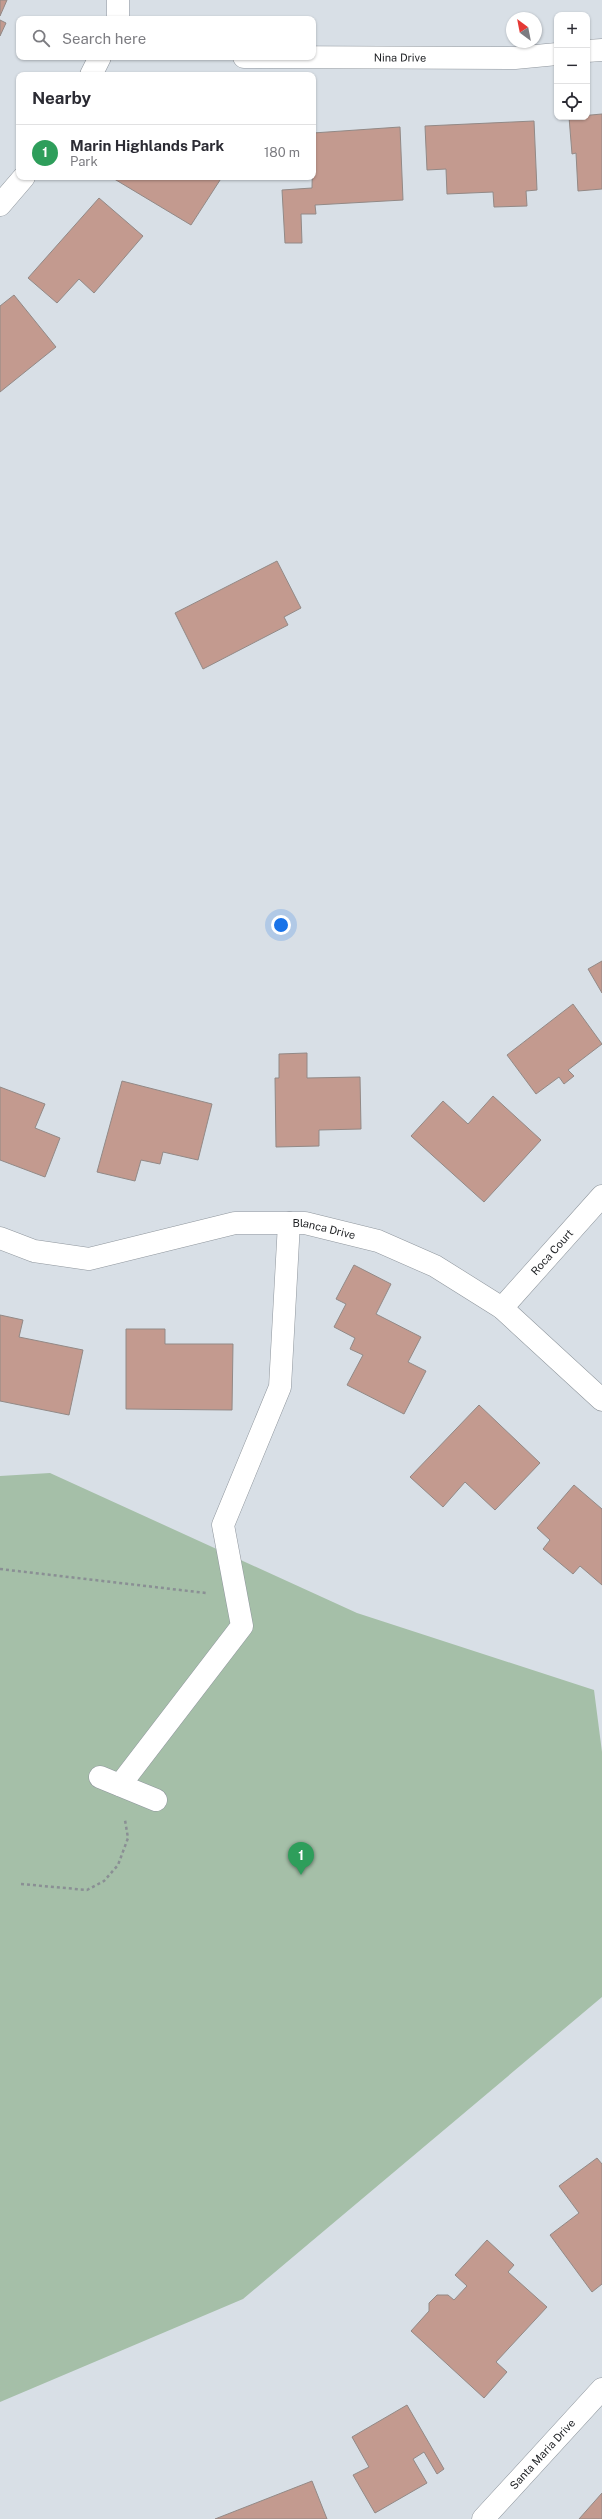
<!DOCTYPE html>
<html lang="en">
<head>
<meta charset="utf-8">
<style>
  :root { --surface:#fff; --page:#f7f7f7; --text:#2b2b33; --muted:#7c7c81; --line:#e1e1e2; --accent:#a453c3 }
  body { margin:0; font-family:"Public Sans",sans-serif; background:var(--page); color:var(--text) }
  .controls { position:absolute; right:12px; top:12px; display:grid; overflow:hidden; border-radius:8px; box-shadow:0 1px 3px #0004 }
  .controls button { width:36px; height:36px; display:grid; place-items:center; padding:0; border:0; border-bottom:1px solid var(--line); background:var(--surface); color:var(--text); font:20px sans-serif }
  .compass { position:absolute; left:506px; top:12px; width:36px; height:36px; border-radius:50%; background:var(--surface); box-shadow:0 1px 3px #0004; rotate:328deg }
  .you { position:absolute; left:281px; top:925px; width:14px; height:14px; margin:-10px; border:3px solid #fff; border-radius:50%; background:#1a73e8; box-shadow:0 0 0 6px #1a73e833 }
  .badge { display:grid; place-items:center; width:26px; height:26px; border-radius:50%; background:var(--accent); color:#fff; font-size:13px; font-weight:700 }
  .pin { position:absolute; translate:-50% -33px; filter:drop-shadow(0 1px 2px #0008) }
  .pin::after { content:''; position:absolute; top:21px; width:14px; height:12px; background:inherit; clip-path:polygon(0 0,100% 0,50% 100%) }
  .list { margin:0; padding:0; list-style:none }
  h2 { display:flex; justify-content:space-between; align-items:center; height:52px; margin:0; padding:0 16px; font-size:17px }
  h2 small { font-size:13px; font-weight:400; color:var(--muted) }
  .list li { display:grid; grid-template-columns:26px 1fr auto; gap:12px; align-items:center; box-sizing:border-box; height:56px; padding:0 16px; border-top:1px solid var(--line) }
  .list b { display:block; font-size:15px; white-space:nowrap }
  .list p { margin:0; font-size:13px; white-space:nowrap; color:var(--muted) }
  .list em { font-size:13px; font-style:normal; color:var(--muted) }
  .icon { flex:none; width:22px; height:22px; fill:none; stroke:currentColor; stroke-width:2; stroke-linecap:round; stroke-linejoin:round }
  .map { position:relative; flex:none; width:602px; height:2519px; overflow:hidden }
  .search { position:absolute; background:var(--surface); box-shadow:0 1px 3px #0004; left:16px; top:16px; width:300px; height:44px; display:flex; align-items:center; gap:10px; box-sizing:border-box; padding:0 14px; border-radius:8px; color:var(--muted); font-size:15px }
  .panel { position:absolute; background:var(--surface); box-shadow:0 1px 3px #0004; left:16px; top:72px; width:300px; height:108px; border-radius:8px }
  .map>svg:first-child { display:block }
</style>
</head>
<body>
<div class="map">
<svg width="602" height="2519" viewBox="0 0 602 2519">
  <rect width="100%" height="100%" fill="#d8dfe6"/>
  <path fill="#a5bfa8" d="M50,1473L357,1613L594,1690L602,1752V1997L243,2299L0,2402V1476Z"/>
  <g fill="#c39a8f" stroke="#928986">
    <path d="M0,0H7L0,16Z"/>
    <path d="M0,20L6,23L0,36Z"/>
    <path d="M602,114V189L578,191L576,153L572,154L569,117Z"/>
    <path d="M534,121L537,190L526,191L527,206L494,207L493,192L447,194L446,169L427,170L425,126Z"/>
    <path d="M400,127L403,200L315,205L316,214H301L302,243H285L282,190L312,188L313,133Z"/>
    <path d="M111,177H222L191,225Z"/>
    <path d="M99,198L143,236L94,293L79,279L57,303L28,278Z"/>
    <path d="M14,295L56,347L0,392V306Z"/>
    <path d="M277,561L301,608L284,617L288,625L203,669L175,613Z"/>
    <path d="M602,961V993L588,969Z"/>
    <path d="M573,1004L602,1044L568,1070L574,1076L564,1084L559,1077L536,1094L507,1055Z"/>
    <path d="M307,1053V1078L360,1077L361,1129L319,1130V1146L276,1147L275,1078H279V1054Z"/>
    <path d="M122,1081L212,1104L198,1160L163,1152L160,1164L141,1160L135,1181L97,1172Z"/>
    <path d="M0,1087L45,1104L35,1128L60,1138L45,1177L0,1160Z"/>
    <path d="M493,1096L541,1140L484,1202L411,1136L443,1101L468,1124Z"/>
    <path d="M354,1265L391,1284L376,1314L421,1337L408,1362L426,1371L404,1414L347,1385L363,1355L350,1349L355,1338L334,1327L346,1304L336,1299Z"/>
    <path d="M0,1315L23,1320L19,1337L83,1350L69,1415L0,1401Z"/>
    <path d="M126,1329H165V1344H233L232,1410L126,1409Z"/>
    <path d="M479,1405L540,1463L495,1510L465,1482L443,1507L410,1477Z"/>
    <path d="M574,1485L602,1509V1585L580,1566L573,1574L543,1549L550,1540L537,1528Z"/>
    <path d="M597,2158L602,2164V2284L592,2292L550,2235L579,2213L559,2186Z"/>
    <path d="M487,2240L514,2265L508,2272L547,2307L496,2362L507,2372L484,2398L411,2331L429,2311V2303L437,2295H448L454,2300L467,2286L455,2275Z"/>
    <path d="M407,2405L444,2469L437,2474L424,2452L413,2459L427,2483L375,2513L353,2475L369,2467L352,2437Z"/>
    <path d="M312,2481L327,2519H215Z"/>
    <path d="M602,2493V2519H579Z"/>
  </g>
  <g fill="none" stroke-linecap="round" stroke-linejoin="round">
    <defs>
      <g id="minor">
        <path d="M118,19V0"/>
        <path d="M587,51L602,50"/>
        <path id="s1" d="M244,57L515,58L557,54"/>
        <path d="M91,75L100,57"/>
        <path d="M0,205L24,177"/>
        <path id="s2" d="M0,1238L34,1251L89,1259L235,1223H305L378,1241L435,1266L502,1308L602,1400"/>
        <path id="s3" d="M502,1308L602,1196"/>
        <path d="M100,1777L156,1800"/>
        <path d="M120,1785L242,1626L223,1525L280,1387L289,1223"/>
        <path id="s4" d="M483,2519L602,2389"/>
      </g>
    </defs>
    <use href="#minor" stroke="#8f969d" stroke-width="23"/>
    <g stroke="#8a8f94" stroke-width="2.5" stroke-dasharray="3 3" stroke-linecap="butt">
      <path d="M0,1569L206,1593"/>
      <path d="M21,1884L87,1890L104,1881L118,1865L128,1838L125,1820"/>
    </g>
    <use href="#minor" stroke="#fff" stroke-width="22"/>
  </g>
  <g text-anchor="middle" stroke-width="3" stroke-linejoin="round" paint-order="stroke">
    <g font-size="11" fill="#1e2023" stroke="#e5ecf3">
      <text dy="4" stroke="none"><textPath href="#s1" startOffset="156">Nina Drive</textPath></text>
      <text dy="4" stroke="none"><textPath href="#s2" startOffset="332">Blanca Drive</textPath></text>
      <text dy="4" stroke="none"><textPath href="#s3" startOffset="75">Roca Court</textPath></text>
      <text dy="4" stroke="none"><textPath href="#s4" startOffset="88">Santa Maria Drive</textPath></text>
    </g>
  </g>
</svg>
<div class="controls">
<button>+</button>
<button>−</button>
<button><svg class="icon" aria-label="locate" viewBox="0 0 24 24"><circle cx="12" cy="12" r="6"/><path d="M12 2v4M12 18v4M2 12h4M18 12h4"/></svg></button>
</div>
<svg class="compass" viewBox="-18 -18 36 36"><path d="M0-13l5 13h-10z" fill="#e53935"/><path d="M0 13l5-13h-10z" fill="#7c7c81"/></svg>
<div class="you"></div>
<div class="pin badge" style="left:301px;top:1875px;background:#2e9e5b">1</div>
<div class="search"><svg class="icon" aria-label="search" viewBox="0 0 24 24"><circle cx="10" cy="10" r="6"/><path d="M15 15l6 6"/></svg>Search here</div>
<section class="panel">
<h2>Nearby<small></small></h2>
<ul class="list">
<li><span class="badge" style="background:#2e9e5b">1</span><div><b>Marin Highlands Park</b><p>Park</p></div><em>180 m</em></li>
</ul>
</section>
</div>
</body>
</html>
